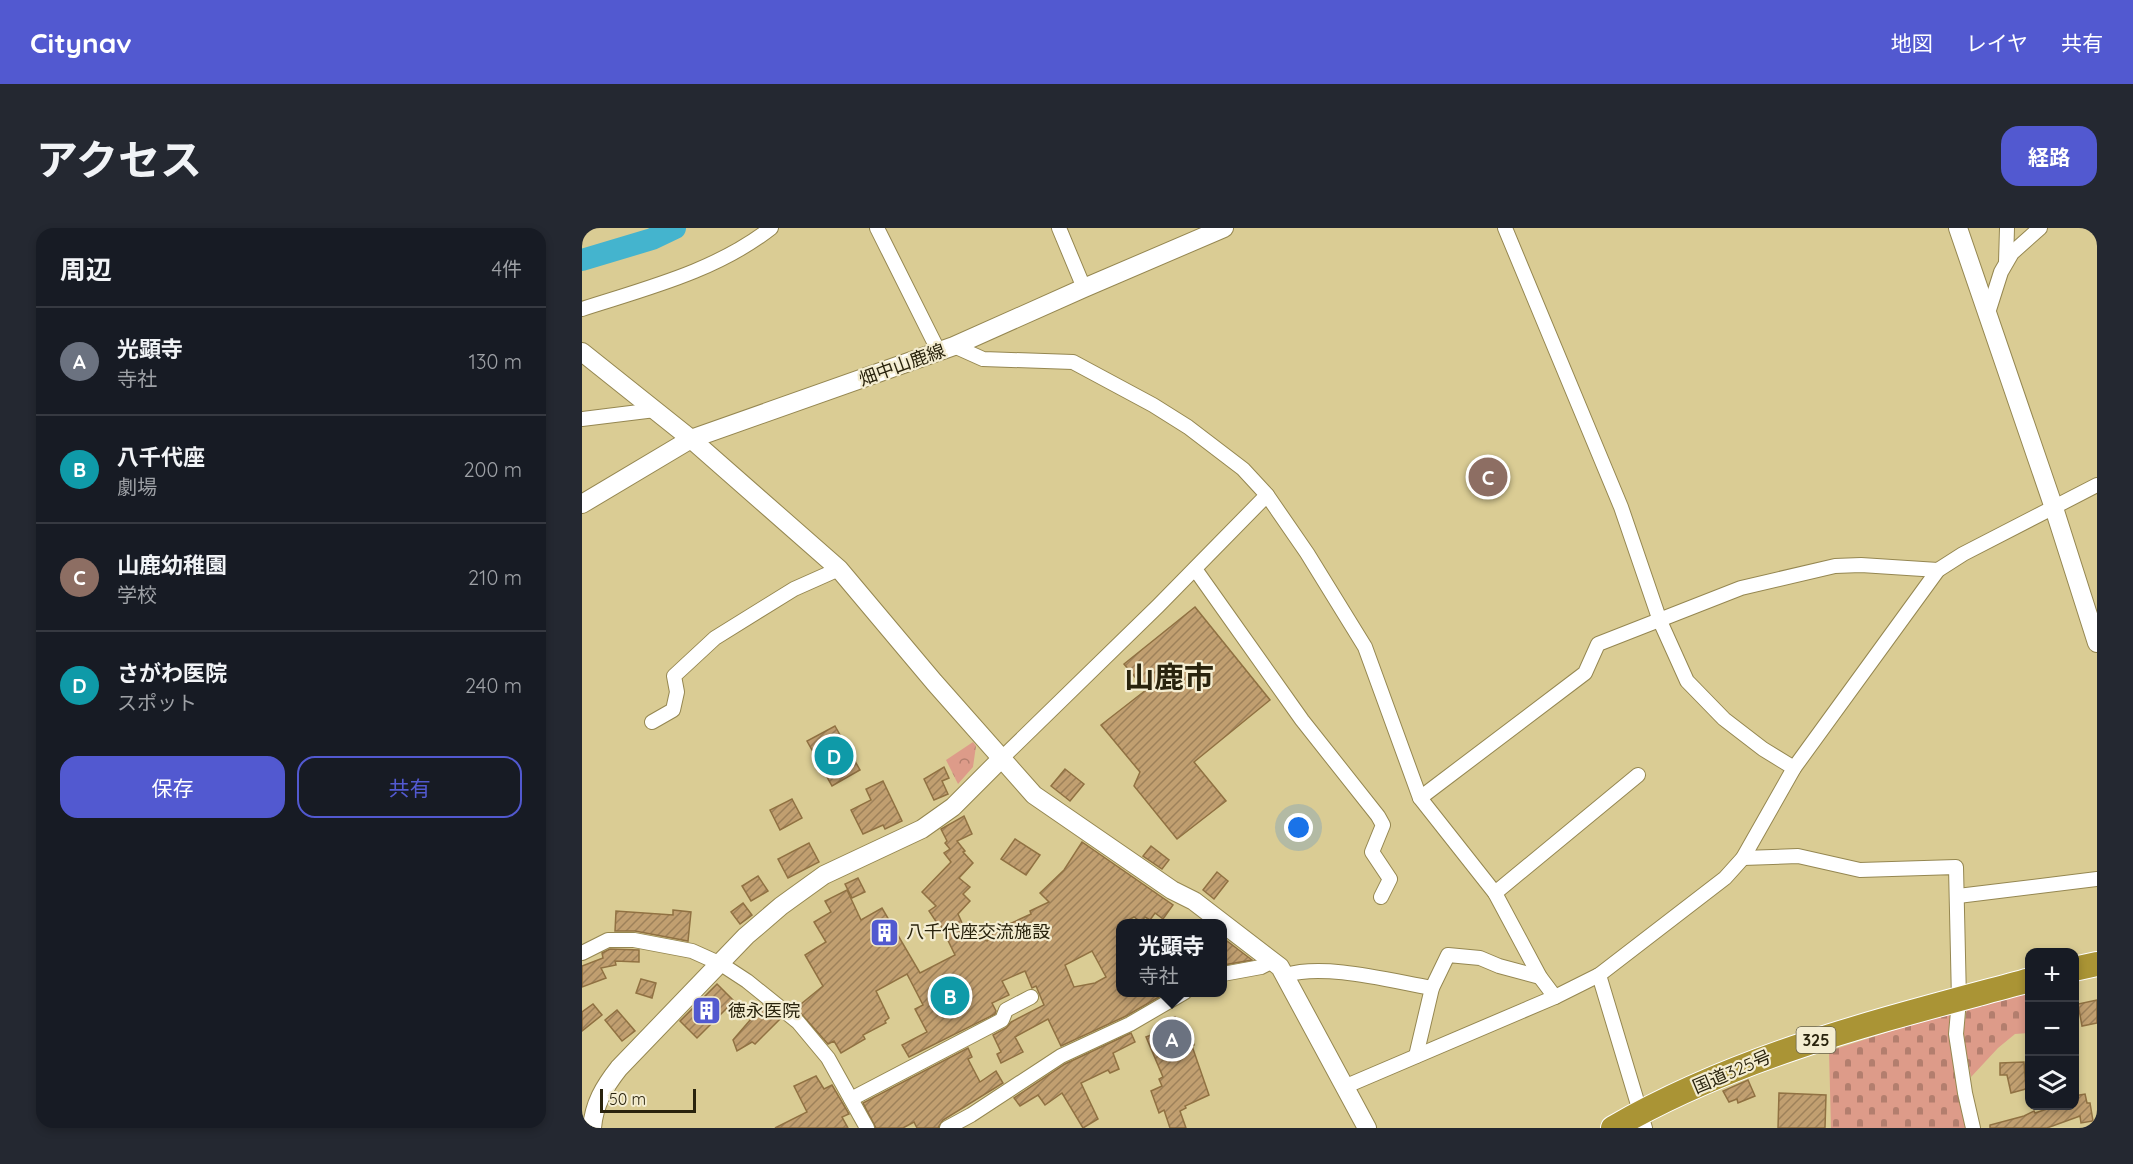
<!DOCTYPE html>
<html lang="ja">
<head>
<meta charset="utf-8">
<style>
  :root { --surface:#171b24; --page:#242831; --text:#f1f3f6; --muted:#9ea1a6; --line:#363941; --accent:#5259d0 }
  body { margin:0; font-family:Quicksand,"Noto Sans JP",sans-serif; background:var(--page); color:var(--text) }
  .controls { position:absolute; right:18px; bottom:18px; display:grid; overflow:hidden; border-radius:12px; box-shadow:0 3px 9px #0003 }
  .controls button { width:54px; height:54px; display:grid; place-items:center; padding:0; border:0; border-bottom:2px solid var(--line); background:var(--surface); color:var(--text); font:30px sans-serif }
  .scale { position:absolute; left:18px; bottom:15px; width:96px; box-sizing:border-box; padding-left:6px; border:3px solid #29230d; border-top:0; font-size:16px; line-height:21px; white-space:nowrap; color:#29230d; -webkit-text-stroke:4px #f4edd1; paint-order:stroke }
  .you { position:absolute; left:717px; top:600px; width:21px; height:21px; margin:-15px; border:4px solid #fff; border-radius:50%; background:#1a73e8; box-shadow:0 0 0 9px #1a73e833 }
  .badge { display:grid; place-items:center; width:39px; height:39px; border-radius:50%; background:var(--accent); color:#fff; font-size:20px; font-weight:700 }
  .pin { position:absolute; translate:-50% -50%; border:3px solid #fff; box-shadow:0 2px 6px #0006 }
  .popup { position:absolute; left:534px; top:691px; width:111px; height:78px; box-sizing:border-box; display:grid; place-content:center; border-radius:12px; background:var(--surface); filter:drop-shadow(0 2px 4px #0005); font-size:20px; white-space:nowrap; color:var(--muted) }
  .popup b { font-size:22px; color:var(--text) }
  .popup::after { content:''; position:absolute; left:50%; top:100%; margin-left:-12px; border:12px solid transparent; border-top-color:var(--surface) }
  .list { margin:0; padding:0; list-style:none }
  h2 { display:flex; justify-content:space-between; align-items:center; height:78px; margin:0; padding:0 24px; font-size:26px }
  h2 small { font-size:20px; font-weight:400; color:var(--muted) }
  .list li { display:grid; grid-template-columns:39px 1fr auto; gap:18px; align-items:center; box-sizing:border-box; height:108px; padding:0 24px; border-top:2px solid var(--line) }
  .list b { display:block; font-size:22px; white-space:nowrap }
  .list p { margin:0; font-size:20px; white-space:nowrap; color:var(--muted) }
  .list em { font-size:20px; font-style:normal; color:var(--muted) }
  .actions { display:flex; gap:12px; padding:18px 24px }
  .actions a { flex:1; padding:14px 0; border:2px solid var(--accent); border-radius:18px; text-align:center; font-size:21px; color:var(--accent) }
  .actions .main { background:var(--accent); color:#fff }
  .icon { flex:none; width:33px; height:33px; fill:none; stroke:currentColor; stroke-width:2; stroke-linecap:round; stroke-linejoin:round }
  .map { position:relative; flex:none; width:1515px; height:900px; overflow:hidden; border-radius:18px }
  header { display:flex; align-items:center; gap:36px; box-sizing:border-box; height:84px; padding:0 30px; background:var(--accent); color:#fff }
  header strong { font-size:28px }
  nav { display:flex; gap:33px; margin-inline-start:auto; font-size:21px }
  .intro { display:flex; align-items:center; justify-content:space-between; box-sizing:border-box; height:144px; padding:0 36px }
  h1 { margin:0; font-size:42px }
  .button { padding:15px 27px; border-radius:18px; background:var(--accent); color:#fff; font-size:21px; font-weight:700 }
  main { display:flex; gap:36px; padding:0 36px }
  aside { flex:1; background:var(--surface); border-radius:18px; box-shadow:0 3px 9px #0003 }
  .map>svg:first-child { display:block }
</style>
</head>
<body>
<header>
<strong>Citynav</strong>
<nav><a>地図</a><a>レイヤ</a><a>共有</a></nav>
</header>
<div class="intro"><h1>アクセス</h1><a class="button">経路</a></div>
<main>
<aside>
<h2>周辺<small>4件</small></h2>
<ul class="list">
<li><span class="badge" style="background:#6b7280">A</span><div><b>光顕寺</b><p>寺社</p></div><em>130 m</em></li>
<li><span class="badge" style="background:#0f9aa8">B</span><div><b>八千代座</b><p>劇場</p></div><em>200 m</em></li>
<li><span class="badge" style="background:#8d6e63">C</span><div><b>山鹿幼稚園</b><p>学校</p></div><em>210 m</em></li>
<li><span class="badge" style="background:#0f9aa8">D</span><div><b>さがわ医院</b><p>スポット</p></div><em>240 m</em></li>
</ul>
<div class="actions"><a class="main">保存</a><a>共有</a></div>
</aside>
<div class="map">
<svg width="1515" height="900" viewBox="0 0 1515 900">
  <defs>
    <pattern id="cemetery-stones" width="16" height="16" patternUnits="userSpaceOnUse" patternTransform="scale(1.5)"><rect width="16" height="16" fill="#dd9b89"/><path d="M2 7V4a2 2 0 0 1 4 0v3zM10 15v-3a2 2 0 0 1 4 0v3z" fill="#b37e6e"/></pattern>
    <pattern id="park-crowns" width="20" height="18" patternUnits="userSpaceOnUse" patternTransform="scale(1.5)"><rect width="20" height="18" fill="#dd9b89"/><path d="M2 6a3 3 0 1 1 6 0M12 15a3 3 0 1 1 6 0" fill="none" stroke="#b37e6e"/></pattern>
    <pattern id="building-hatch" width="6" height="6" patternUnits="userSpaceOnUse" patternTransform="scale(1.5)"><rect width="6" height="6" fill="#c19f70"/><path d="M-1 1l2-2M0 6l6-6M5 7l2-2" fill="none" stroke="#9d815a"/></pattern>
  </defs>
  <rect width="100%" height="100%" fill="#dacc94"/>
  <g fill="url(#cemetery-stones)">
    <path d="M1447,765V805L1433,806L1416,820L1389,849L1381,807L1385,779Z"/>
    <path d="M1369,784L1367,806L1384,900H1249L1247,823Z"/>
  </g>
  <path fill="url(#park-crowns)" d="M391,514L394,518L391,539L376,556L364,532Z"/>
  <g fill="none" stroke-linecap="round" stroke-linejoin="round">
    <path stroke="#44b4ce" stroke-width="22" d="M0,32L70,11L93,0"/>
  </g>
  <g fill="url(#building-hatch)" stroke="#907142" stroke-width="1.5" fill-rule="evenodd">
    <path d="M613,379L688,472L612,534L644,573L595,611L552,558L558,544L519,497L564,462L542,436Z"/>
    <path d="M253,498L278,542L250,558L225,513Z"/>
    <path d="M362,539L367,550L360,553L366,566L352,572L342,551Z"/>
    <path d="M483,541L502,556L488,573L469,558Z"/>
    <path d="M301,553L320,593L303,601L301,597L281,606L269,582L289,572L284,561Z"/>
    <path d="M210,571L220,590L198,602L188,582Z"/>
    <path d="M382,588L390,606L375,613L383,623L381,624L391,635L377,650L388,659L381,666L388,673L376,686L386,708L392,705L393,708L396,706L405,713L412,705L426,699L425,697L449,686L448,683L467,674L458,665L482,642L500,614L591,677L581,691L573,685L568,692L563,689L559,694L552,689L539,696V765H584L544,788L479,818L466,791L433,809L441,824L419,835L415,826L419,824L411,807L424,800L429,794L462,777L454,758L450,760L443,743L420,753L427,767L410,775L414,783L413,786L327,829L320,817L345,804L333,781L341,777L325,746L294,763L307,790L303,793L304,795L281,807L283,811L259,825L252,813L246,816L214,780L241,758L223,727L244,714L232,694L249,684L243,673L265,662L279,692L300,680L338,745L373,727L357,694L355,695L347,683L354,678L340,664L369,634L362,625L368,621L363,615L365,613L359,601ZM510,723L524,749L513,755L492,759L483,737Z"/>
    <path d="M433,611L458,627L444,647L419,631Z"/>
    <path d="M227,615L237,634L206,650L196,631Z"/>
    <path d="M569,618L587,632L580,641L561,628Z"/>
    <path d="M635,644L646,653L632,671L621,662Z"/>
    <path d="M176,648L186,663L169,673L160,658Z"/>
    <path d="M276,650L283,664L270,670L263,656Z"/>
    <path d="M161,675L170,687L158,696L149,684Z"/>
    <path d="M91,682L109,684L106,713L53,703H33L34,683L91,687Z"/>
    <path d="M641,710L649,716L670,732L641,737Z"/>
    <path d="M28,721L57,722V734L33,733L34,737L19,740L24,750L0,759V738L21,730L20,725Z"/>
    <path d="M59,751L74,755L70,770L54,765Z"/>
    <path d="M135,756L152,773L115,810L98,793Z"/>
    <path d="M1515,772V795L1500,798L1496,776Z"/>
    <path d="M11,776L20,787L0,803V784Z"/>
    <path d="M181,777L198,791L173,816L170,814L155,823L151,812Z"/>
    <path d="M35,782L53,803L40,813L23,792Z"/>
    <path d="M593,789L596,796L601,794L604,801L605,800L612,817L610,818L627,867L603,878L604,880L598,883L604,900H588L582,882L577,885L569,863L580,858L577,851L581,849L564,809L585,801L582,794Z"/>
    <path d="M549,805L553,814L531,825L537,841L528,845L526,842L499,855L516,891L501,900L480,865L463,877L456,867L438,878L432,870L483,836Z"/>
    <path d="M386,820L390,829L386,831L398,854L414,843L421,855L361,892L356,900H335L332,894L321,900H294L281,875Z"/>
    <path d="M1442,834L1444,861L1429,865L1425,847H1418V835Z"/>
    <path d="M234,848L242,861L250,857L267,886L260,889L266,900H193L225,884L212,858Z"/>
    <path d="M1166,852L1173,868L1156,875L1155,871L1147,874L1141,863Z"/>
    <path d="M1197,865L1244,867L1243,900H1196Z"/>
    <path d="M1503,866L1505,875H1508L1511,893L1499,895L1498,888L1465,900H1408V897L1442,888L1452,883L1453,885L1474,878H1492V868Z"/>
  </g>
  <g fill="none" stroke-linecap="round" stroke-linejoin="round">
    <defs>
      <g id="street">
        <path d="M295,0L357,124"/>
        <path d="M477,0L502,60"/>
        <path d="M923,0L1039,279L1078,393L1105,453L1142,491L1181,521L1212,540"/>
        <path d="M1424,34L1425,0"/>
        <path d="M0,81C65,60 134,43 189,0"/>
        <path d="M1406,85L1419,44L1430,25L1458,0"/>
        <path d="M372,118L401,131L491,134L571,177L606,199L661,241L685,267L725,325L783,419L838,570L913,665L958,749L973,769"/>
        <path d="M0,191L73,182"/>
        <path d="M613,341L720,492L796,588L801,597L790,624L808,651L799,669"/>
        <path d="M70,494L91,482L95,464L92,448L133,410L212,361L257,341"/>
        <path d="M420,530L576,378L685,267"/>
        <path d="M838,570L1003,445L1016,416L1159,360L1253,338L1279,337L1356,342"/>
        <path d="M1161,630L1216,628L1278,642L1374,639L1377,772L1374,806L1383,865L1391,900"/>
        <path d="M913,665L1056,547"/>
        <path d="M1376,668L1515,651"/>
        <path d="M0,725L26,712H52L110,723L139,736L165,753L216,794L246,830L285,900"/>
        <path d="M641,746L679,739L691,733"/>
        <path d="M704,747C743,735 809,753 850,760"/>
        <path d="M1017,747L1063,900"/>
        <path d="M834,828L850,760L866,727L898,730L917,738L958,749"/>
        <path d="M762,859L973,769L1017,747L1143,650L1161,630L1212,540L1356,342L1381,326L1515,257"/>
        <path d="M269,871L420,792L424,782L449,769"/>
        <path d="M365,900L389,887L479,828L548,796L603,764"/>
      </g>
      <g id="secondary">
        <path d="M1376,0L1472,280L1515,415"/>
        <path d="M0,124L109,211L257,341L352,454L452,567L590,662L612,673L698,739L785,900"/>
        <path d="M0,276L109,211L372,118L502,60L642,0"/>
        <path d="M10,900C12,876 22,859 37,840L164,708L199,678L242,647L340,601L371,579L420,530"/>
      </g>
      <g id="highway">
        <path d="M1492,741L1515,736"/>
        <path d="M1031,900C1160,825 1305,791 1448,752"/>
      </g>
    </defs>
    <use href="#street" stroke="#958751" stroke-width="16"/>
    <use href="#secondary" stroke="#958751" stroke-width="20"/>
    <use href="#highway" stroke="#fff" stroke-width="26"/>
    <use href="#street" stroke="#fff" stroke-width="14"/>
    <use href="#secondary" stroke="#fff" stroke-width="18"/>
    <use href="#highway" stroke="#aa9435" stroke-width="24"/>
  </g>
  <defs>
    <symbol id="building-square" viewBox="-11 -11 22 22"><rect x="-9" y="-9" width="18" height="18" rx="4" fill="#5259d0" stroke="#f4edd1"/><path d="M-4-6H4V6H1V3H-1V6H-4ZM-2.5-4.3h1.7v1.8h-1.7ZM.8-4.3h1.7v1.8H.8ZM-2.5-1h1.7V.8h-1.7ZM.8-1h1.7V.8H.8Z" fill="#fff"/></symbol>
  </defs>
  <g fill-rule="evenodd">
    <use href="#building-square" x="286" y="688" width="33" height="33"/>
    <use href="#building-square" x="108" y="766" width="33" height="33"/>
  </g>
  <g text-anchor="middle" stroke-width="4.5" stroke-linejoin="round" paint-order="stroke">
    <rect fill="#f4edd1" stroke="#666048" stroke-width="1.5" x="1214.5" y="799" width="39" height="26" rx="4.5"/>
    <g font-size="16" font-weight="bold" fill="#29230d">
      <text x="1234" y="818">325</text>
    </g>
    <g font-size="18" fill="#29230d" stroke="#f4edd1">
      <text transform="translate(320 137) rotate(-20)" y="6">畑中山鹿線</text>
      <text transform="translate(1150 844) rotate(-23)" y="6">国道325号</text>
    </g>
    <g font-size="18" fill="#29230d" stroke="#f4edd1" text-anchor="start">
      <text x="324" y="710">八千代座交流施設</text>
      <text x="146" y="789">徳永医院</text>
    </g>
    <g font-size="30" font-weight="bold" fill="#29230d" stroke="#f4edd1">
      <text x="587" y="460">山鹿市</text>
    </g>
  </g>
</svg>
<div class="controls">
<button>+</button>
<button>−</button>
<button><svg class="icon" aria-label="layers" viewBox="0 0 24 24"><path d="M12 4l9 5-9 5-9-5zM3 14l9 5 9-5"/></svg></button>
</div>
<div class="scale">50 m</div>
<div class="you"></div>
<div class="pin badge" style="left:590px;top:811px;background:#6b7280">A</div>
<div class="popup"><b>光顕寺</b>寺社</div>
<div class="pin badge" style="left:368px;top:768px;background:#0f9aa8">B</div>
<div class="pin badge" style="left:906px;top:249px;background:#8d6e63">C</div>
<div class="pin badge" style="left:252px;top:528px;background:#0f9aa8">D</div>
</div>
</main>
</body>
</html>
